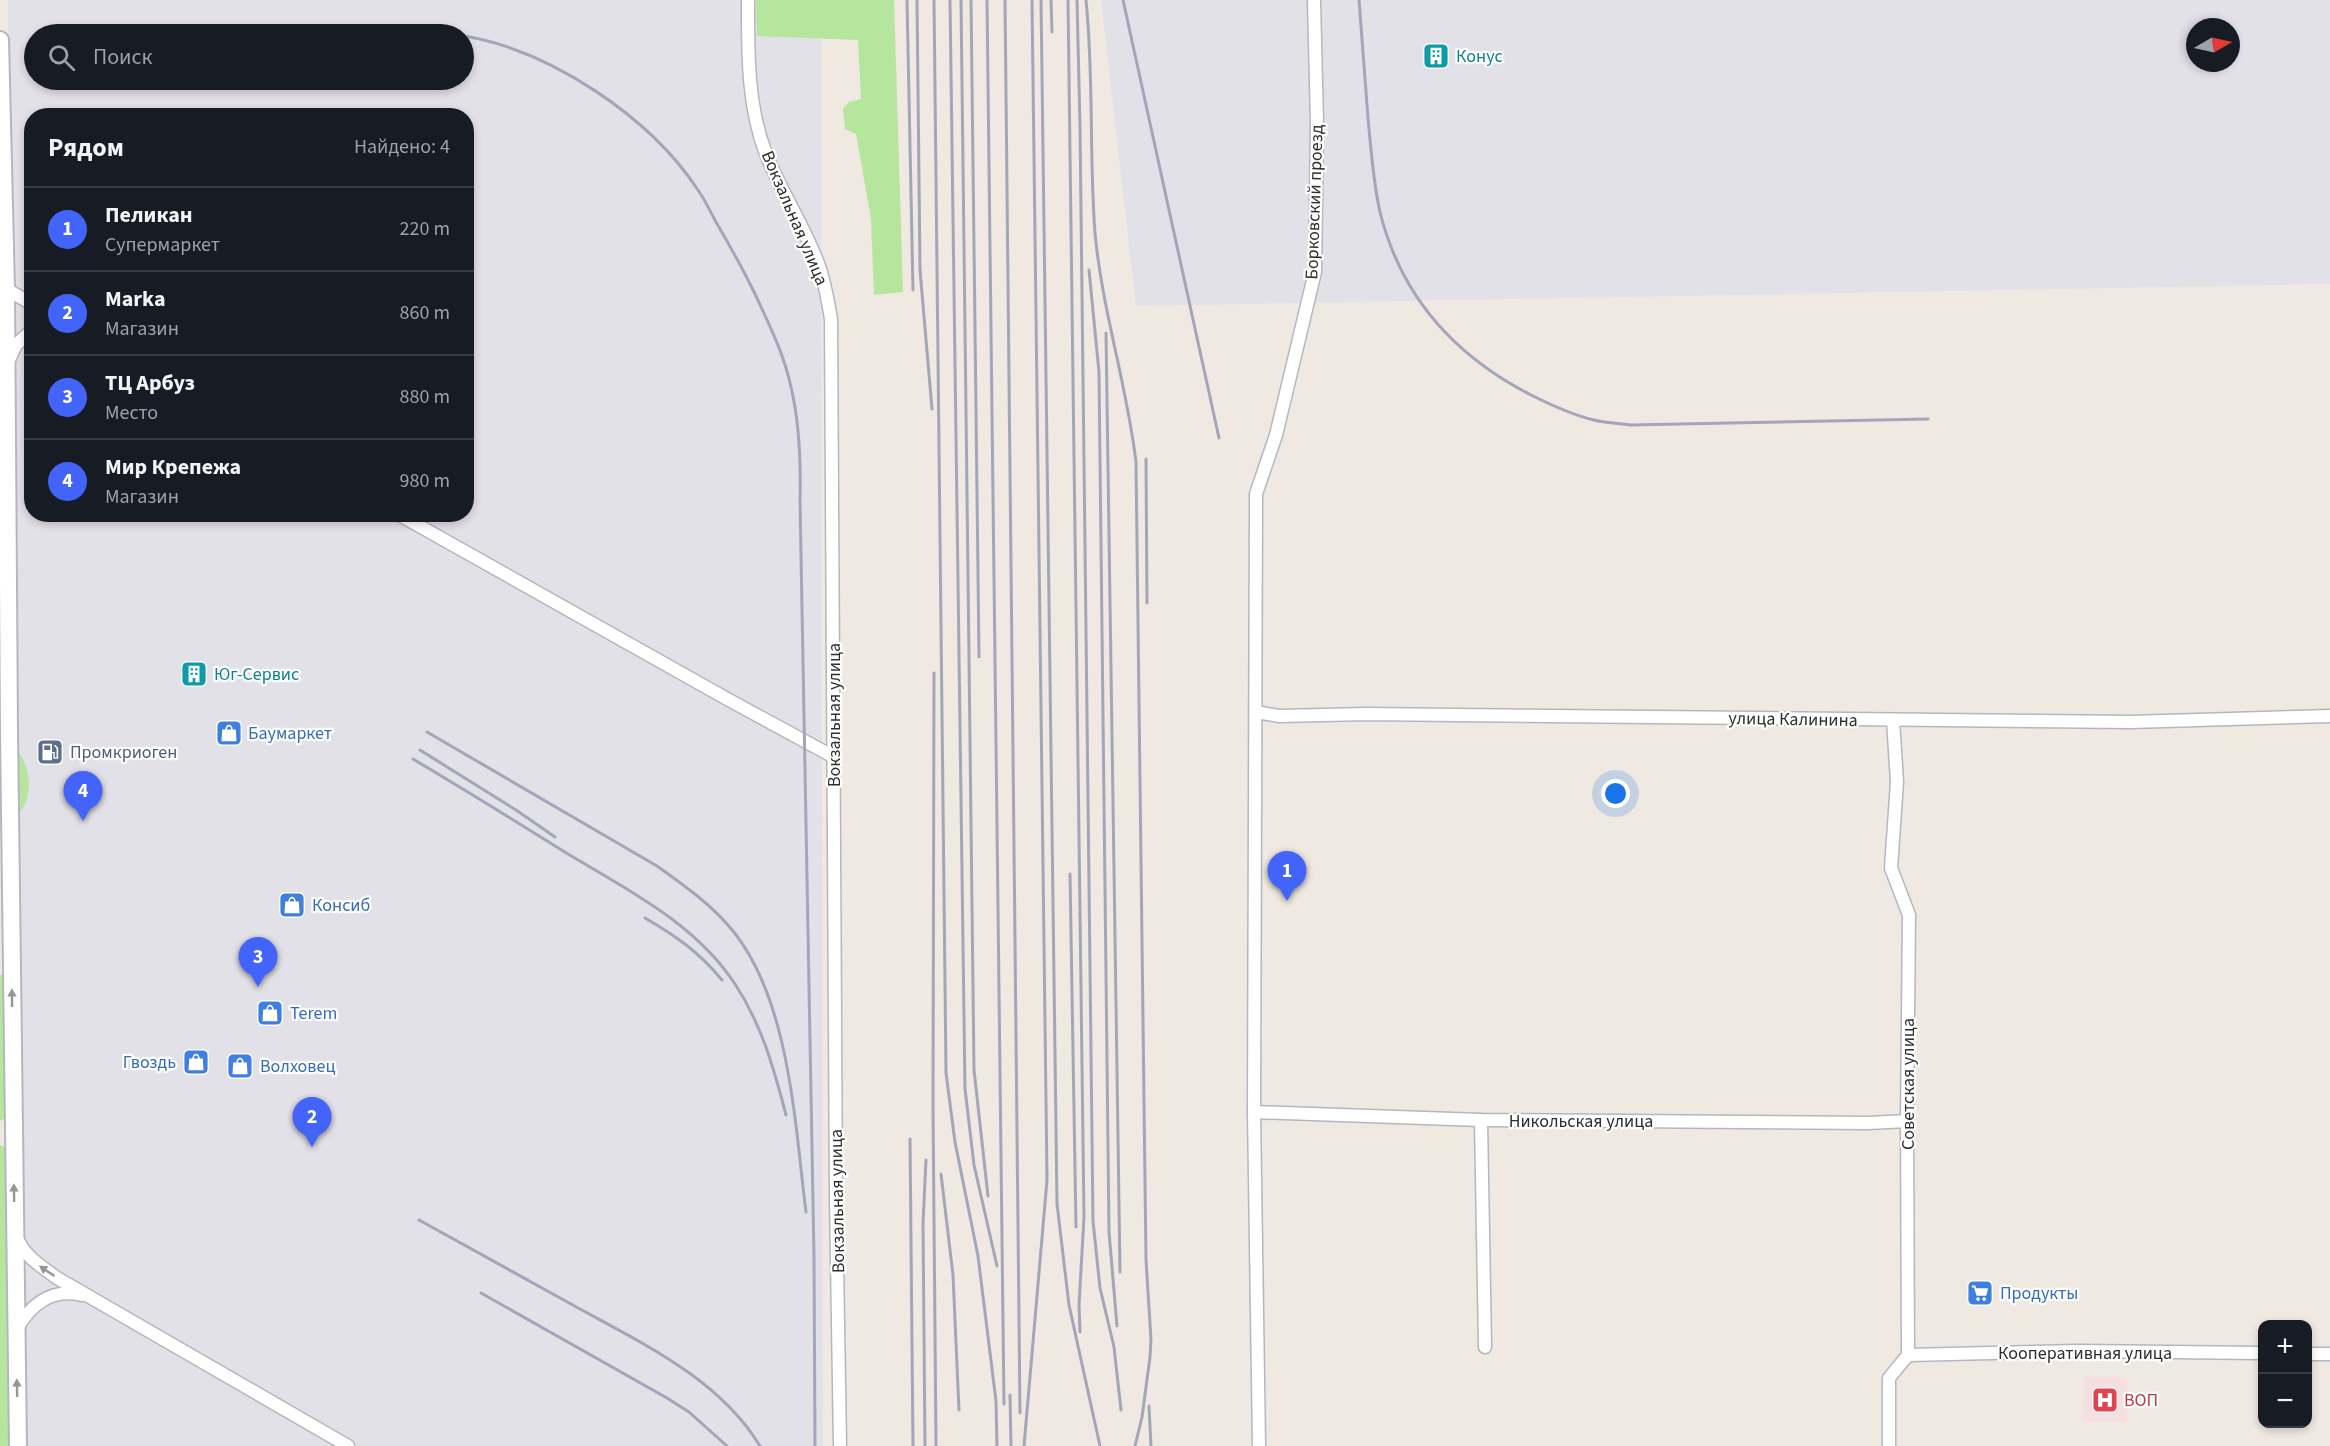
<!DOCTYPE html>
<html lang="ru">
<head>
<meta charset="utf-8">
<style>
  :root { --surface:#171b24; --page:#20242c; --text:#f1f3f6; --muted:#9ea1a6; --line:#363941; --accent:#4264fb }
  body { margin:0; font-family:"Source Sans 3",sans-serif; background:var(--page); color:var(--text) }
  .controls { position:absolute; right:18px; bottom:18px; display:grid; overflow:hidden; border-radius:12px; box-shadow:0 3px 9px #0003 }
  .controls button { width:54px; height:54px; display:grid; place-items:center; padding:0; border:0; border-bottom:2px solid var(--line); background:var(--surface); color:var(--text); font:30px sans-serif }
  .compass { position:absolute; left:2186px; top:18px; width:54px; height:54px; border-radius:50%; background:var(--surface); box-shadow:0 3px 9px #0003; rotate:81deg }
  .you { position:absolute; left:1616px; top:794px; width:21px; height:21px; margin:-15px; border:4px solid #fff; border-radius:50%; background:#1a73e8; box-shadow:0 0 0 9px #1a73e833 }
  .badge { display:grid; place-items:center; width:39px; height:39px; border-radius:50%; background:var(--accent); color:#fff; font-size:20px; font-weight:700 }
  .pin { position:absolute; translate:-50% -50px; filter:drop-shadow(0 2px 3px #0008) }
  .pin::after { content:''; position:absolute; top:32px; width:21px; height:18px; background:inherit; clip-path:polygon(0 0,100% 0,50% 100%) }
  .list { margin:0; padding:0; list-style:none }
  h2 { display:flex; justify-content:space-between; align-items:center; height:78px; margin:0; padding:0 24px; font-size:26px }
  h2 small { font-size:20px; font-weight:400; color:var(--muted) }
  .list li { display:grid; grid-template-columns:39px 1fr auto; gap:18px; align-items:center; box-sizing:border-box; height:84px; padding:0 24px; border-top:2px solid var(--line) }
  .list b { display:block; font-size:22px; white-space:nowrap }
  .list p { margin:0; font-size:20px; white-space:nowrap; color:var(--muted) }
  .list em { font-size:20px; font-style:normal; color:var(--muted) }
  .icon { flex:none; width:33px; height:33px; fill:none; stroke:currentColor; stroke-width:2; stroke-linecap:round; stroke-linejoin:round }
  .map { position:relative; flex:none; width:2330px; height:1446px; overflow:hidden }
  .search { position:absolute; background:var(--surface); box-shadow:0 3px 9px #0003; left:24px; top:24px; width:450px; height:66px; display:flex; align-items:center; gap:15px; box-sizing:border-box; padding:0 21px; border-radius:33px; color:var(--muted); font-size:22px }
  .panel { position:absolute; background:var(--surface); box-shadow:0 3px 9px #0003; left:24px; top:108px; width:450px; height:414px; border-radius:24px }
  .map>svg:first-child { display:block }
</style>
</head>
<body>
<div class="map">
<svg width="2330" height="1446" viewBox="0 0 2330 1446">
  <rect width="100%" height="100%" fill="#efe9e1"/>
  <g fill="#e3e1e8" fill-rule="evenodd">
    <path d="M8,0H821L823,1446H19ZM34,34H464V80H34ZM32,116H466V514H32Z"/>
    <path d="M1101,0H2330V284L1136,306ZM2195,27H2231V63H2195Z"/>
  </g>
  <path fill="#f5dfe0" d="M2084,1377H2127V1422H2083Z"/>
  <g fill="#b6e59e">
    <path d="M756,0H894L903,292L874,295L871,219L856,134L845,129L843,109L849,102L861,99L858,40L757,36Z"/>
    <path d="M17,750C31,767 34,799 18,814Z"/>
    <path d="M0,975H6L7,1117L0,1121Z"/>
    <path d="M0,1145L7,1149L12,1446H0Z"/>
  </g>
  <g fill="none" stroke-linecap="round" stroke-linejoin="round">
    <defs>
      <g id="street">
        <path d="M748,0C748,51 747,105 766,154C781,192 805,227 819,266C825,283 828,301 831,319L836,1199L840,1446"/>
        <path d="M6,289L32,304"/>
        <path d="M8,362L16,345L32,330"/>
        <path d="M398,514L729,700L834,757"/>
        <path d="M1256,712L1279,716L1366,714L2131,722L2330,716"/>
        <path d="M1254,1112L1481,1120L1868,1123L1907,1121"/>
        <path d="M1481,1120L1485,1347"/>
        <path d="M17,1238C25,1257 41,1266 57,1278L348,1446"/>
        <path d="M16,1330C31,1304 51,1288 82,1295"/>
        <path d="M2308,1354H2330"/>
        <path d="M1908,1355L2078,1351L2262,1353"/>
        <path d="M1259,1446L1254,1112L1256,494L1276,435L1315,272L1317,124L1314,0"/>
        <path d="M1889,1446V1378L1908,1355L1907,1121L1909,915L1891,868L1897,782L1893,720"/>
      </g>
      <path id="secondary" d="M0,40L6,289L9,731L18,1446"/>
    </defs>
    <use href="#street" stroke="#b4b7c1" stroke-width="15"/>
    <use href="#secondary" stroke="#b4b7c1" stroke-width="20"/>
    <use href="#street" stroke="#fff" stroke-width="12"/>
    <use href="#secondary" stroke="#fff" stroke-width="16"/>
    <g stroke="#a3a6b8" stroke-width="3">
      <path d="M907,0L913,290"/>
      <path d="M917,0L920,270L932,409"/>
      <path d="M934,0L946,1073L955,1142L978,1256L996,1401L997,1446"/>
      <path d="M950,0L965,1089L974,1165L997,1266"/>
      <path d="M961,0L974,1070L988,1196"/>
      <path d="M971,0L979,657"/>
      <path d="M987,0L1004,1404"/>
      <path d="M1005,0L1020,1413"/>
      <path d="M1041,0L1057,1204L1069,1305L1100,1446"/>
      <path d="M1051,0L1052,32"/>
      <path d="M1068,0L1084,1217L1079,1305L1080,1332"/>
      <path d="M1077,0L1080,125L1093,1221L1100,1288L1114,1347L1121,1410"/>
      <path d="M1086,0C1094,77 1089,155 1095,233C1102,310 1127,385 1136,462L1146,1260L1151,1339L1150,1357L1142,1417L1135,1446"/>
      <path d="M1123,0L1219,438"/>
      <path d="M1359,0C1362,39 1365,78 1368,118C1371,149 1373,181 1380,212C1401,297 1455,356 1531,395C1551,405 1572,415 1594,420C1605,423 1618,423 1630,425L1928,419"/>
      <path d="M435,34H453"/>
      <path d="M464,36C550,50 650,117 698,190C705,200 710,211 716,222C730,246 743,269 755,294C769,324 784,354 791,387C800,425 801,462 800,500L814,1256L815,1446"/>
      <path d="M1089,270L1099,372L1109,1232L1117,1326"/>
      <path d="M1106,333L1120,1272"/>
      <path d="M1146,459L1147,603"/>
      <path d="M934,673L933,1106L936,1446"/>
      <path d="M427,732L657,866C685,886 712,905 733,931C790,1001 795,1126 806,1212"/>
      <path d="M420,750L516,810L555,837"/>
      <path d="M413,759C465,790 517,822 568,854C628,890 696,924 735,984C762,1025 774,1069 786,1115"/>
      <path d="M1070,874L1076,1227"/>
      <path d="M645,918C676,936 699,952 722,980"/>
      <path d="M910,1139L913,1446"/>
      <path d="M941,1174L953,1275L959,1410"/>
      <path d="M419,1220C470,1248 521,1276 571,1304C639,1342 718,1377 760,1446"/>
      <path d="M481,1293L667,1398L689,1412L727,1446"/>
      <path d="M1010,1395L1011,1446"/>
      <path d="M1149,1406L1151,1446"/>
      <path d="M925,1446L923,1223L926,1160"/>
      <path d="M1024,1446L1047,1180L1032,0"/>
    </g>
  </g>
  <defs><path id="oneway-solid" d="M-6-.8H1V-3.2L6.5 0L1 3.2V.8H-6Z" transform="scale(1.5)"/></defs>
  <g fill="#969696">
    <use href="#oneway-solid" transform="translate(12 998) rotate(-91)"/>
    <use href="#oneway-solid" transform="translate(14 1193) rotate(-91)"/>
    <use href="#oneway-solid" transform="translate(47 1271) rotate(-146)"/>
    <use href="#oneway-solid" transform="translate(17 1388) rotate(-91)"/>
  </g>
  <defs>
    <symbol id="building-square" viewBox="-11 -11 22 22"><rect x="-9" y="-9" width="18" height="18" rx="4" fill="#0f9aa8" stroke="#fff"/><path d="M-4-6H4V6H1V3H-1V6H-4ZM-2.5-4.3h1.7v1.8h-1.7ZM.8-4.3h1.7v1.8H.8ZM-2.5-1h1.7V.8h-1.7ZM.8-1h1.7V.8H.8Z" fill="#fff"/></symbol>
    <symbol id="shop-square" viewBox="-11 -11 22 22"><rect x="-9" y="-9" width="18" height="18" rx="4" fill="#3f7fe0" stroke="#fff"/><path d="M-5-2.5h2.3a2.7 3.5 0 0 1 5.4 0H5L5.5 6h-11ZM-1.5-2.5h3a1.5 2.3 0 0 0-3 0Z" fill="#fff"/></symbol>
    <symbol id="fuel-square" viewBox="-11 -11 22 22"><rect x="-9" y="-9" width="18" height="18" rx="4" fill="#5c6f8a" stroke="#fff"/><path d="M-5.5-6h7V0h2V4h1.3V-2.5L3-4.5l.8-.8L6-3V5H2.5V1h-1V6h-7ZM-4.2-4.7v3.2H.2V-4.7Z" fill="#fff"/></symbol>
    <symbol id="supermarket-square" viewBox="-11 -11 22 22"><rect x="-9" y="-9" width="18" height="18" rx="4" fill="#3f7fe0" stroke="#fff"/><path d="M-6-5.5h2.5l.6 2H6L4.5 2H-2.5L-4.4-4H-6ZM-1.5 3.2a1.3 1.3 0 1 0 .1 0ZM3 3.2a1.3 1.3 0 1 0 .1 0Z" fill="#fff"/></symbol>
    <symbol id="hospital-square" viewBox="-11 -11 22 22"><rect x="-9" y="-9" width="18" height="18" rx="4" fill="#e0444e" stroke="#fff"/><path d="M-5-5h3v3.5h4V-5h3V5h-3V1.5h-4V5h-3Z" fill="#fff"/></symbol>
  </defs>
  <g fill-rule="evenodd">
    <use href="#building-square" x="1421" y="41" width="30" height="30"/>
    <use href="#building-square" x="179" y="659" width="30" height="30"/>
    <use href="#shop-square" x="214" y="718" width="30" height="30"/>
    <use href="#fuel-square" x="35" y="737" width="30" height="30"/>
    <use href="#shop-square" x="277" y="890" width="30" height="30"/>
    <use href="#shop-square" x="255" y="998" width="30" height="30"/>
    <use href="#shop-square" x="181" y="1047" width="30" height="30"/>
    <use href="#shop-square" x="225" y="1051" width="30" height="30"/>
    <use href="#supermarket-square" x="1965" y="1278" width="30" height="30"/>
    <use href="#hospital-square" x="2090" y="1385" width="30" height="30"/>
  </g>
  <g text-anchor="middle" stroke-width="4.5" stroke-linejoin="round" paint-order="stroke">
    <g font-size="18" fill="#0d838f" stroke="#fff" text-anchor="start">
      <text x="1456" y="62">Конус</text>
      <text x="214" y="680">Юг-Сервис</text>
    </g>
    <g font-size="18" fill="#2e2e2e" stroke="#fff">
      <text transform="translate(1314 202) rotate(-88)" y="6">Борковский проезд</text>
      <text transform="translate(795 218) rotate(67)" y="6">Вокзальная улица</text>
      <text transform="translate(834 715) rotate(-90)" y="6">Вокзальная улица</text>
      <text transform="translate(1793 719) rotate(1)" y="6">улица Калинина</text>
      <text transform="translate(1908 1084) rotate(-90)" y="6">Советская улица</text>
      <text x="1581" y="1127">Никольская улица</text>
      <text transform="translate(837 1201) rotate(-91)" y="6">Вокзальная улица</text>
      <text x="2085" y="1359">Кооперативная улица</text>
    </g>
    <g font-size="18" fill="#366cbe" stroke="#fff" text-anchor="start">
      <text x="248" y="739">Баумаркет</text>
      <text x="312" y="911">Консиб</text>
      <text x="290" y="1019">Terem</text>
      <text x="176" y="1068" text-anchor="end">Гвоздь</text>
      <text x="260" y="1072">Волховец</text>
      <text x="2000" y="1299">Продукты</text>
    </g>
    <g font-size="18" fill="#4e5e75" stroke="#fff" text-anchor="start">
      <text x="70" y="758">Промкриоген</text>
    </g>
    <g font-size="18" fill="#be3a42" stroke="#fff" text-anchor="start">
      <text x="2124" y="1406">ВОП</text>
    </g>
  </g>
</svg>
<div class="controls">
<button>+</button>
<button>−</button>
</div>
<svg class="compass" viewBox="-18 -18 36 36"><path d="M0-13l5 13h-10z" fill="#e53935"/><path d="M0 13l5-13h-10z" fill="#9ea1a6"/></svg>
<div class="you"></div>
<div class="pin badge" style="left:1287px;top:901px">1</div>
<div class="pin badge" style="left:312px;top:1147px">2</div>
<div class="pin badge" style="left:258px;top:987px">3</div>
<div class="pin badge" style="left:83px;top:821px">4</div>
<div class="search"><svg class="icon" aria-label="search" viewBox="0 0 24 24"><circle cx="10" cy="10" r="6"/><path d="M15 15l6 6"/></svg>Поиск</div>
<section class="panel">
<h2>Рядом<small>Найдено: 4</small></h2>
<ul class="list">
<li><span class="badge">1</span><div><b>Пеликан</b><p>Супермаркет</p></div><em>220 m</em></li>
<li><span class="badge">2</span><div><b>Marka</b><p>Магазин</p></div><em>860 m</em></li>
<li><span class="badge">3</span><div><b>ТЦ Арбуз</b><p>Место</p></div><em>880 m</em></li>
<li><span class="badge">4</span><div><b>Мир Крепежа</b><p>Магазин</p></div><em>980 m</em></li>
</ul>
</section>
</div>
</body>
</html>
